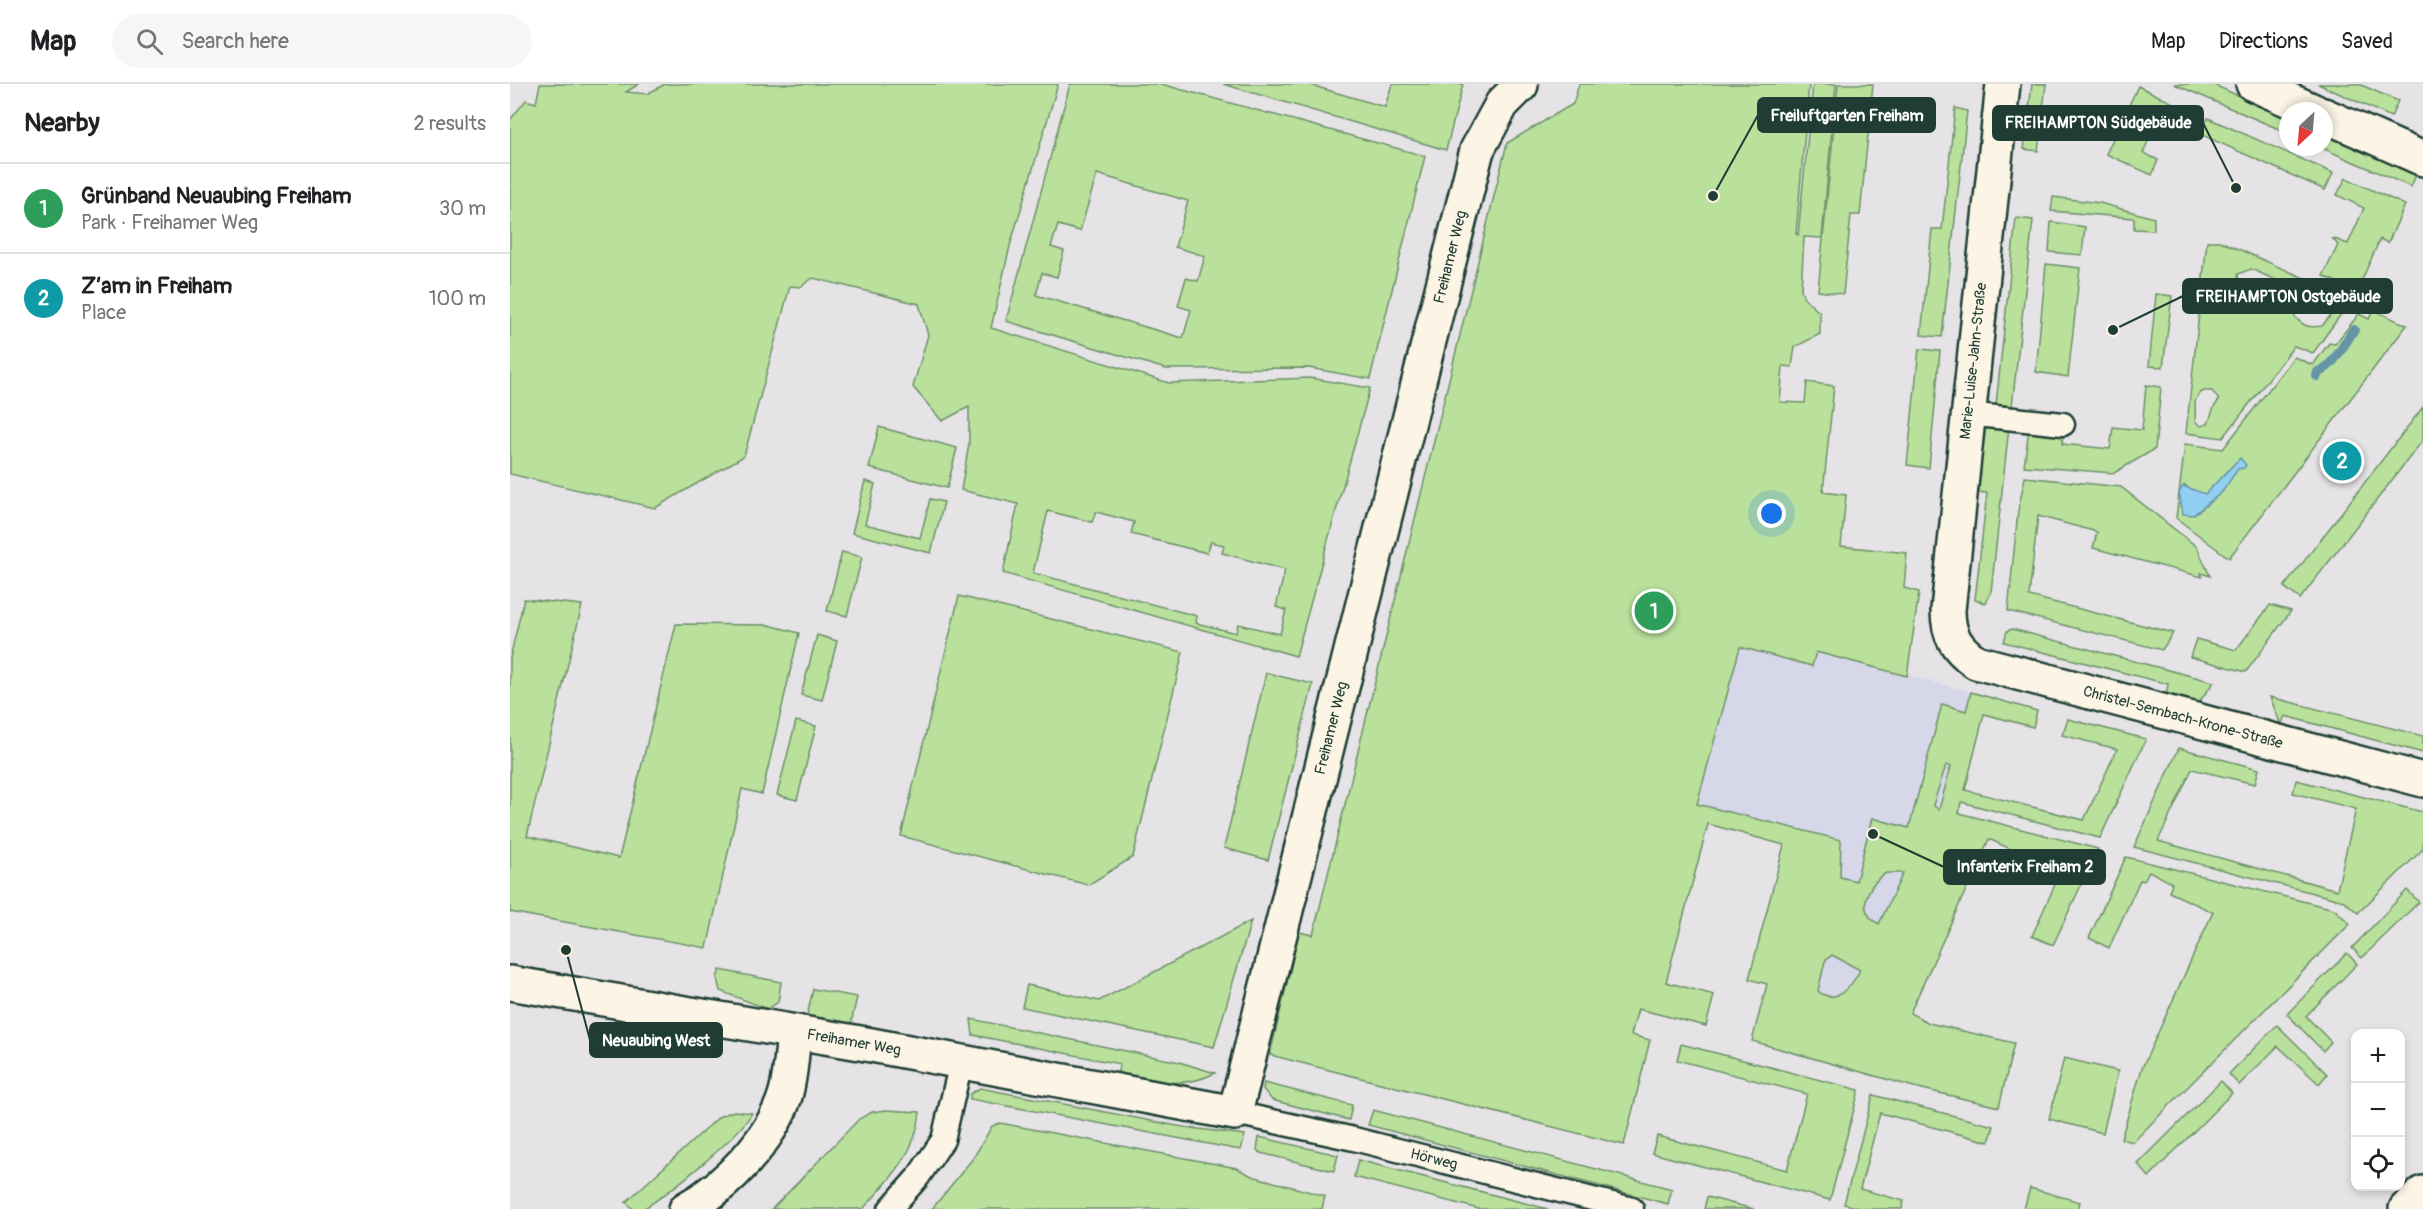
<!DOCTYPE html>
<html lang="en">
<head>
<meta charset="utf-8">
<style>
  :root { --surface:#fff; --page:#f6f6f6; --text:#202124; --muted:#757577; --line:#e0e0e0; --accent:#b45309 }
  body { margin:0; font-family:Pangolin,sans-serif; background:var(--page); color:var(--text) }
  .controls { position:absolute; right:18px; bottom:18px; display:grid; overflow:hidden; border-radius:12px; box-shadow:0 3px 9px #0003 }
  .controls button { width:54px; height:54px; display:grid; place-items:center; padding:0; border:0; border-bottom:2px solid var(--line); background:var(--surface); color:var(--text); font:30px sans-serif }
  .compass { position:absolute; left:1769px; top:18px; width:54px; height:54px; border-radius:50%; background:var(--surface); box-shadow:0 3px 9px #0003; rotate:206deg }
  .you { position:absolute; left:1262px; top:430px; width:21px; height:21px; margin:-15px; border:4px solid #fff; border-radius:50%; background:#1a73e8; box-shadow:0 0 0 9px #1a73e833 }
  .badge { display:grid; place-items:center; width:39px; height:39px; border-radius:50%; background:var(--accent); color:#fff; font-size:20px; font-weight:700 }
  .pin { position:absolute; translate:-50% -50%; border:3px solid #fff; box-shadow:0 2px 6px #0006 }
  .list { margin:0; padding:0; list-style:none }
  h2 { display:flex; justify-content:space-between; align-items:center; height:78px; margin:0; padding:0 24px; font-size:26px }
  h2 small { font-size:20px; font-weight:400; color:var(--muted) }
  .list li { display:grid; grid-template-columns:39px 1fr auto; gap:18px; align-items:center; box-sizing:border-box; height:90px; padding:0 24px; border-top:2px solid var(--line) }
  .list b { display:block; font-size:22px; white-space:nowrap }
  .list p { margin:0; font-size:20px; white-space:nowrap; color:var(--muted) }
  .list em { font-size:20px; font-style:normal; color:var(--muted) }
  .icon { flex:none; width:33px; height:33px; fill:none; stroke:currentColor; stroke-width:2; stroke-linecap:round; stroke-linejoin:round }
  .map { position:relative; flex:none; width:1913px; height:1125px; overflow:hidden }
  header { display:flex; align-items:center; gap:36px; box-sizing:border-box; height:84px; padding:0 30px; background:var(--surface); border-bottom:2px solid var(--line) }
  header strong { font-size:28px }
  nav { display:flex; gap:33px; margin-inline-start:auto; font-size:21px }
  .search { width:420px; height:54px; background:var(--page); display:flex; align-items:center; gap:15px; box-sizing:border-box; padding:0 21px; border-radius:33px; color:var(--muted); font-size:22px }
  main { display:flex }
  aside { flex:1; background:var(--surface) }
  .map>svg:first-child { display:block }
</style>
</head>
<body>
<header>
<strong>Map</strong>
<div class="search"><svg class="icon" aria-label="search" viewBox="0 0 24 24"><circle cx="10" cy="10" r="6"/><path d="M15 15l6 6"/></svg>Search here</div>
<nav><a>Map</a><a>Directions</a><a>Saved</a></nav>
</header>
<main>
<aside>
<h2>Nearby<small>2 results</small></h2>
<ul class="list">
<li><span class="badge" style="background:#2e9e5b">1</span><div><b>Grünband Neuaubing Freiham</b><p>Park · Freihamer Weg</p></div><em>30 m</em></li>
<li><span class="badge" style="background:#0f9aa8">2</span><div><b>Z’am in Freiham</b><p>Place</p></div><em>100 m</em></li>
</ul>
</aside>
<div class="map">
<svg width="1913" height="1125" viewBox="0 0 1913 1125">
  <rect width="100%" height="100%" fill="#e6e3e7"/>
  <filter id="ink" filterUnits="userSpaceOnUse"><feTurbulence type="fractalNoise" baseFrequency=".0167" numOctaves="2"/><feDisplacementMap in="SourceGraphic" scale="12" xChannelSelector="R" yChannelSelector="G"/><feConvolveMatrix kernelMatrix="1 2 1 2 8 2 1 2 1" color-interpolation-filters="sRGB"/></filter>
  <g filter="url(#ink)">
    <path fill="#d6d7e8" d="M1233,547L1461,608L1427,733L1325,953L1279,942L1326,756L1187,720Z"/>
    <g fill="#bae19c" stroke="#6c8f68" stroke-width="1.5" fill-rule="evenodd">
      <path d="M30,0H129L116,8L137,10L155,0H548L500,162L481,244L659,299L800,294L860,304L786,572L493,489L508,420L451,406L459,360V323L432,337L403,303L418,251L409,220L303,194L290,203L280,202L234,372L145,424L0,390V36L16,16L26,19ZM538,427L582,438L586,428L624,438L621,450L697,469L701,458L714,461L712,469L775,486L766,523L776,526L770,550L728,540L726,549L686,539L687,532L523,489Z"/>
      <path d="M560,0H651L915,72L860,295L799,284L656,285L496,237ZM587,90L678,117L665,163L695,172L688,197L676,194L668,222L681,226L673,254L526,211L532,189L547,193L554,167L541,163L548,141L570,147Z"/>
      <path d="M713,0H797L875,23L882,0H953L936,66Z"/>
      <path d="M1069,0H1299L1286,150L1288,151L1303,0H1326L1312,154L1294,153L1291,206L1294,214L1310,229V250L1285,263L1282,283L1273,282L1270,318L1295,319L1297,298L1324,302L1313,408L1336,411L1331,462L1397,469L1394,504L1409,508L1397,592L1306,568L1302,582L1230,563L1187,720L1331,756L1330,793L1346,797L1362,734L1399,744L1432,620L1456,627L1461,608L1527,627L1523,643L1474,630L1455,706L1574,736L1607,665L1552,651L1558,635L1636,655L1590,754L1451,718L1449,729L1588,765L1543,861L1522,852L1555,778L1529,766L1524,776L1479,755L1400,929L1419,939L1504,959L1489,1023L1404,1003L1242,957L1257,900L1239,895L1274,761L1198,740L1156,898L1204,911L1196,942L1128,925L1121,951L1140,956L1114,1061L760,971L789,848L803,851L997,59L1063,20ZM1436,681L1441,682L1429,726L1423,721ZM1376,789H1393L1369,840C1345,827 1357,801 1376,789ZM1322,871L1350,886C1342,902 1326,922 1308,907L1315,877Z"/>
      <path d="M1328,0H1363L1350,131H1341L1333,210L1308,207Z"/>
      <path d="M1522,0H1536L1528,67L1514,65Z"/>
      <path d="M1664,0H1702L1778,34V49Z"/>
      <path d="M1808,0H1849L1888,17L1881,33Z"/>
      <path d="M1628,2L1684,29L1678,44L1649,32L1633,69L1648,76L1642,91L1596,70Z"/>
      <path d="M1445,24L1457,27L1432,253L1411,251L1422,145H1432Z"/>
      <path d="M1698,34L1823,89L1815,106L1690,50Z"/>
      <path d="M1814,50L1906,91L1901,103L1810,63H1814Z"/>
      <path d="M1836,94L1895,121L1878,159L1870,155L1847,207L1813,192L1828,161L1822,154L1838,160L1854,124L1827,111Z"/>
      <path d="M1543,113L1590,119L1644,134V146L1624,145V134L1541,127Z"/>
      <path d="M1506,134L1523,136L1502,322L1486,321Z"/>
      <path d="M1541,138L1575,143L1572,171L1539,168Z"/>
      <path d="M1697,157H1710L1842,215L1803,269L1784,262L1713,354L1676,349ZM1741,185L1766,196L1767,203L1759,214L1744,211L1729,200L1728,190ZM1805,208C1819,211 1821,214 1824,227L1812,242C1799,244 1794,243 1785,233V225L1794,215ZM1694,307H1702L1709,316L1704,323L1698,340L1691,342L1685,337C1687,325 1680,314 1694,307Z"/>
      <path d="M1536,180L1570,184L1558,293L1526,288Z"/>
      <path d="M1646,210L1662,212L1653,283L1639,282Z"/>
      <path d="M1863,226L1897,241L1719,474L1666,434L1675,360L1713,365L1784,273L1803,281L1819,259L1825,260L1849,230L1859,235ZM1730,374L1712,408L1689,427L1670,422L1675,401L1682,407L1695,411Z"/>
      <path d="M1409,265L1430,267L1419,384L1397,381Z"/>
      <path d="M1636,301L1651,303L1645,365L1604,389L1514,382L1519,344L1553,349L1552,360L1600,365L1603,343L1632,346Z"/>
      <path d="M1913,323V356L1790,515L1774,503Z"/>
      <path d="M1472,340L1499,343L1481,508L1476,519L1465,516L1477,409L1463,408Z"/>
      <path d="M369,343L447,364L437,404L359,384Z"/>
      <path d="M1515,393L1611,403L1687,463L1700,492L1691,489L1692,493L1583,464L1587,448L1528,432L1519,512L1663,549L1652,566L1498,527L1508,427Z"/>
      <path d="M355,397L365,400L355,440L410,454L420,415L434,418L421,469L342,449Z"/>
      <path d="M332,468L352,473L337,532L317,527Z"/>
      <path d="M449,512L673,568L623,773L578,801L391,752Z"/>
      <path d="M14,515L72,521L17,752L109,774L166,540L259,541L289,549L252,710L232,705L197,864L0,828V574Z"/>
      <path d="M1760,521L1781,527L1736,588L1680,573L1686,555L1726,566Z"/>
      <path d="M1502,545L1704,598L1687,621L1656,612L1658,600L1494,558L1497,547Z"/>
      <path d="M307,551L327,557L312,616L291,611Z"/>
      <path d="M756,589L803,600L758,776L714,764Z"/>
      <path d="M1760,613L1913,652V669L1775,632L1771,641Z"/>
      <path d="M286,637L306,642L287,716L267,711Z"/>
      <path d="M1669,664L1749,685L1745,700L1682,685L1648,757L1827,806L1846,725L1783,709L1786,696L1913,728V765L1848,829L1834,817L1624,763Z"/>
      <path d="M1616,773L1824,825L1840,840L1623,1058L1611,1055L1632,984L1703,828L1659,808L1662,799L1639,787L1634,797L1630,796L1599,864L1579,854Z"/>
      <path d="M1897,806L1909,818L1852,874L1842,864Z"/>
      <path d="M741,837L704,963L512,923L517,901L589,917Z"/>
      <path d="M1837,869L1847,880L1796,932L1821,958L1813,967L1777,930Z"/>
      <path d="M210,886L271,898L268,918L258,925L210,907L207,894Z"/>
      <path d="M303,905L347,913L341,940L297,932Z"/>
      <path d="M461,935L669,978L705,989C673,1006 641,996 607,990L610,980L463,951Z"/>
      <path d="M1767,941L1817,990L1809,1000L1768,962L1729,1001L1719,990Z"/>
      <path d="M1171,960L1349,1006L1320,1116L1142,1069L1147,1052L1277,1086L1297,1010L1167,976Z"/>
      <path d="M1554,974L1608,987L1593,1049L1539,1035Z"/>
      <path d="M1711,997L1722,1009L1639,1093L1628,1080Z"/>
      <path d="M754,999L842,1021L839,1036L762,1016L753,1005Z"/>
      <path d="M470,1004L673,1043L735,1051L731,1066L725,1065L460,1015V1010Z"/>
      <path d="M1363,1011L1484,1042L1479,1058L1370,1029L1350,1105L1394,1117L1392,1125H1353L1334,1120Z"/>
      <path d="M376,1026L410,1028C406,1070 380,1095 353,1125H262L349,1035L362,1028Z"/>
      <path d="M863,1026L1162,1105L1158,1120L858,1041Z"/>
      <path d="M224,1027L242,1029C229,1053 158,1110 133,1125H123L116,1118L210,1032Z"/>
      <path d="M490,1039L727,1084L742,1092L815,1112L812,1125H422L464,1073L482,1042Z"/>
      <path d="M749,1053L828,1071L824,1087L751,1069L747,1066Z"/>
      <path d="M848,1076L1038,1125H969L844,1093Z"/>
      <path d="M1520,1104L1570,1118L1568,1125H1514Z"/>
      <path d="M1197,1113L1244,1125H1194Z"/>
    </g>
    <path fill="#93cef3" stroke="#6594a7" stroke-width="1.5" d="M1730,374L1736,381L1734,384L1728,385L1712,408L1683,431L1673,430L1669,409L1673,402L1695,410Z"/>
    <g fill="none" stroke-linecap="round" stroke-linejoin="round">
      <path stroke="#6594a7" stroke-width="10" d="M1807,292L1808,288C1824,283 1834,259 1844,246"/>
      <defs>
        <g id="lane">
          <path d="M1457,330L1553,340"/>
          <path d="M725,1029L844,1055L1122,1125"/>
          <path d="M380,1125L408,1093L433,1056L451,978"/>
        </g>
        <g id="street">
          <path d="M1493,0L1438,526C1438,551 1446,564 1466,578L1913,696"/>
          <path d="M1743,0L1804,27"/>
          <path d="M1814,31L1913,75"/>
          <path d="M0,899L356,960L725,1029L967,66L992,20L1011,1"/>
          <path d="M176,1125C216,1103 261,1056 275,1012C281,992 282,968 284,948"/>
          <path d="M1896,1125L1913,1109"/>
        </g>
      </defs>
      <use href="#lane" stroke="#1f3d34" stroke-width="27"/>
      <use href="#street" stroke="#1f3d34" stroke-width="38"/>
      <use href="#lane" stroke="#fcf5e5" stroke-width="22"/>
      <use href="#street" stroke="#fcf5e5" stroke-width="33"/>
    </g>
  </g>
  <g text-anchor="middle" stroke-width="4.5" stroke-linejoin="round" paint-order="stroke">
    <g font-size="15" fill="#1f3d34" stroke="#fcf5e5">
      <text transform="translate(940 173) rotate(-76)" y="5">Freihamer Weg</text>
      <text transform="translate(1463 277) rotate(-84)" y="5">Marie-Luise-Jahn-Straße</text>
      <text transform="translate(1673 633) rotate(15)" y="5">Christel-Sembach-Krone-Straße</text>
      <text transform="translate(821 644) rotate(-76)" y="5">Freihamer Weg</text>
      <text transform="translate(344 958) rotate(10)" y="5">Freihamer Weg</text>
      <text transform="translate(924 1075) rotate(14)" y="5">Hörweg</text>
    </g>
  </g>
  <path fill="none" stroke="#1f3d34" stroke-width="2" d="M1203 112L1248 31M1726 104L1693 39M1603 246L1673 212M1363 750L1434 783M56 866L80 956"/>
  <g fill="#1f3d34" stroke="#fcf5e5" stroke-width="2">
    <circle cx="1203" cy="112" r="6"/>
    <circle cx="1726" cy="104" r="6"/>
    <circle cx="1603" cy="246" r="6"/>
    <circle cx="1363" cy="750" r="6"/>
    <circle cx="56" cy="866" r="6"/>
  </g>
  <g fill="#1f3d34" stroke="#1f3d34" stroke-width="2">
    <rect x="1248" y="14" width="177" height="34" rx="6"/>
    <rect x="1483" y="22" width="210" height="34" rx="6"/>
    <rect x="1673" y="195" width="209" height="34" rx="6"/>
    <rect x="1434" y="766" width="161" height="34" rx="6"/>
    <rect x="80" y="939" width="132" height="34" rx="6"/>
  </g>
  <g font-size="16" text-anchor="middle" font-weight="bold" fill="#fff">
    <text x="1337" y="37">Freiluftgarten Freiham</text>
    <text x="1588" y="44">FREIHAMPTON Südgebäude</text>
    <text x="1778" y="218">FREIHAMPTON Ostgebäude</text>
    <text x="1515" y="788">Infanterix Freiham 2</text>
    <text x="146" y="962">Neuaubing West</text>
  </g>
</svg>
<div class="controls">
<button>+</button>
<button>−</button>
<button><svg class="icon" aria-label="locate" viewBox="0 0 24 24"><circle cx="12" cy="12" r="6"/><path d="M12 2v4M12 18v4M2 12h4M18 12h4"/></svg></button>
</div>
<svg class="compass" viewBox="-18 -18 36 36"><path d="M0-13l5 13h-10z" fill="#e53935"/><path d="M0 13l5-13h-10z" fill="#757577"/></svg>
<div class="you"></div>
<div class="pin badge" style="left:1144px;top:527px;background:#2e9e5b">1</div>
<div class="pin badge" style="left:1832px;top:377px;background:#0f9aa8">2</div>
</div>
</main>
</body>
</html>
